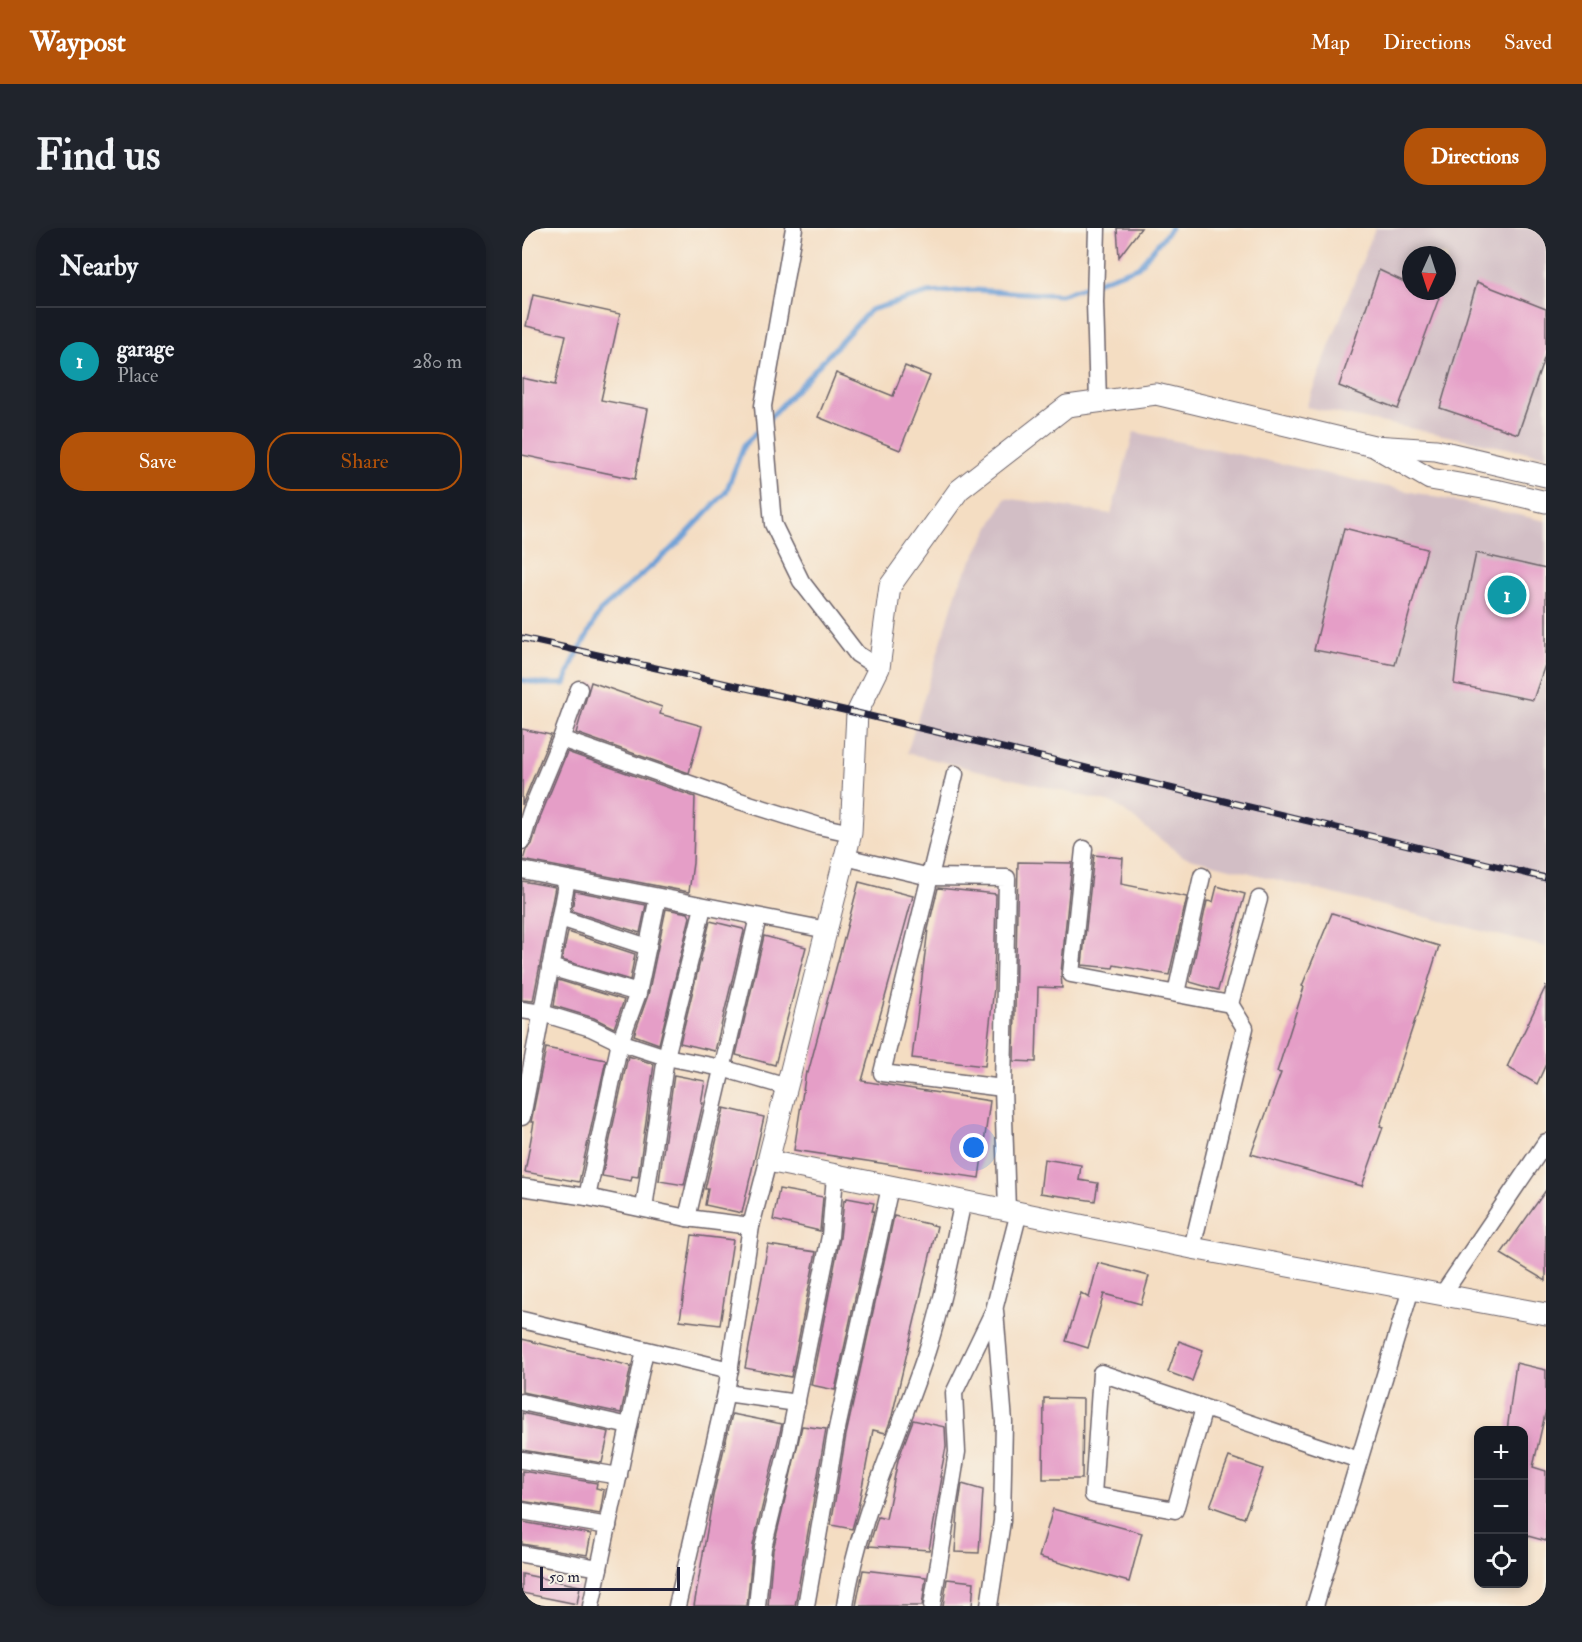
<!DOCTYPE html>
<html lang="en">
<head>
<meta charset="utf-8">
<style>
  :root { --surface:#171b24; --page:#20242c; --text:#f1f3f6; --muted:#9ea1a6; --line:#363941; --accent:#b45309 }
  body { margin:0; font-family:"IM FELL Double Pica",serif; background:var(--page); color:var(--text) }
  .controls { position:absolute; right:18px; bottom:18px; display:grid; overflow:hidden; border-radius:12px; box-shadow:0 3px 9px #0003 }
  .controls button { width:54px; height:54px; display:grid; place-items:center; padding:0; border:0; border-bottom:2px solid var(--line); background:var(--surface); color:var(--text); font:30px sans-serif }
  .compass { position:absolute; left:880px; top:18px; width:54px; height:54px; border-radius:50%; background:var(--surface); box-shadow:0 3px 9px #0003; rotate:183deg }
  .scale { position:absolute; left:18px; bottom:15px; width:140px; box-sizing:border-box; padding-left:6px; border:3px solid #22223b; border-top:0; font-size:16px; line-height:21px; white-space:nowrap; color:#22223b; -webkit-text-stroke:4px #f7f3e8; paint-order:stroke }
  .you { position:absolute; left:452px; top:920px; width:21px; height:21px; margin:-15px; border:4px solid #fff; border-radius:50%; background:#1a73e8; box-shadow:0 0 0 9px #1a73e833 }
  .badge { display:grid; place-items:center; width:39px; height:39px; border-radius:50%; background:var(--accent); color:#fff; font-size:20px; font-weight:700 }
  .pin { position:absolute; translate:-50% -50%; border:3px solid #fff; box-shadow:0 2px 6px #0006 }
  .list { margin:0; padding:0; list-style:none }
  h2 { display:flex; justify-content:space-between; align-items:center; height:78px; margin:0; padding:0 24px; font-size:26px }
  h2 small { font-size:20px; font-weight:400; color:var(--muted) }
  .list li { display:grid; grid-template-columns:39px 1fr auto; gap:18px; align-items:center; box-sizing:border-box; height:108px; padding:0 24px; border-top:2px solid var(--line) }
  .list b { display:block; font-size:22px; white-space:nowrap }
  .list p { margin:0; font-size:20px; white-space:nowrap; color:var(--muted) }
  .list em { font-size:20px; font-style:normal; color:var(--muted) }
  .actions { display:flex; gap:12px; padding:18px 24px }
  .actions a { flex:1; padding:14px 0; border:2px solid var(--accent); border-radius:24px; text-align:center; font-size:21px; color:var(--accent) }
  .actions .main { background:var(--accent); color:#fff }
  .icon { flex:none; width:33px; height:33px; fill:none; stroke:currentColor; stroke-width:2; stroke-linecap:round; stroke-linejoin:round }
  .map { position:relative; flex:none; width:1024px; height:1378px; overflow:hidden; border-radius:24px }
  header { display:flex; align-items:center; gap:36px; box-sizing:border-box; height:84px; padding:0 30px; background:var(--accent); color:#fff }
  header strong { font-size:28px }
  nav { display:flex; gap:33px; margin-inline-start:auto; font-size:21px }
  .intro { display:flex; align-items:center; justify-content:space-between; box-sizing:border-box; height:144px; padding:0 36px }
  h1 { margin:0; font-size:42px }
  .button { padding:15px 27px; border-radius:24px; background:var(--accent); color:#fff; font-size:21px; font-weight:700 }
  main { display:flex; gap:36px; padding:0 36px }
  aside { flex:1; background:var(--surface); border-radius:24px; box-shadow:0 3px 9px #0003 }
  .map>svg:first-child { display:block }
</style>
</head>
<body>
<header>
<strong>Waypost</strong>
<nav><a>Map</a><a>Directions</a><a>Saved</a></nav>
</header>
<div class="intro"><h1>Find us</h1><a class="button">Directions</a></div>
<main>
<aside>
<h2>Nearby<small></small></h2>
<ul class="list">
<li><span class="badge" style="background:#0f9aa8">1</span><div><b>garage</b><p>Place</p></div><em>280 m</em></li>
</ul>
<div class="actions"><a class="main">Save</a><a>Share</a></div>
</aside>
<div class="map">
<svg width="1024" height="1378" viewBox="0 0 1024 1378">
  <rect width="100%" height="100%" fill="#f7f3e8"/>
  <filter id="ink" filterUnits="userSpaceOnUse"><feTurbulence type="fractalNoise" baseFrequency=".0167" numOctaves="2"/><feDisplacementMap in="SourceGraphic" scale="12" xChannelSelector="R" yChannelSelector="G"/><feConvolveMatrix kernelMatrix="1 2 1 2 8 2 1 2 1" color-interpolation-filters="sRGB"/></filter>
  <filter id="wash" filterUnits="userSpaceOnUse"><feTurbulence type="fractalNoise" baseFrequency=".008" numOctaves="4" result="noise"/><feDisplacementMap in="SourceGraphic" scale="24" xChannelSelector="R" yChannelSelector="G"/><feGaussianBlur stdDeviation="1.35" result="paint"/><feColorMatrix in="noise" values="0 0 0 0 0 0 0 0 0 0 0 0 0 0 0 0 0 1.4 0 .05"/><feComposite in="paint" operator="in"/></filter>
  <g filter="url(#wash)">
    <rect width="100%" height="100%" fill="#f4ddc2"/>
    <g fill="#d2bec5" fill-rule="evenodd">
      <path d="M853,0H1024V228L784,179ZM889,27H925V63H889Z"/>
      <path d="M612,204L1024,293V719L660,628L593,576L385,525L437,356L484,270L589,286Z"/>
    </g>
    <g fill="none" stroke-linecap="round" stroke-linejoin="round">
      <g stroke="#6a9ed6" stroke-width="5">
        <path d="M246,192L348,82L406,65L452,62L539,67L616,39L649,0"/>
        <path d="M0,452L19,456H43L50,436L78,383L156,315L204,264L222,217L240,199"/>
      </g>
    </g>
    <g id="blocks">
      <g fill="#e59ec7">
        <path d="M595,0H619L597,29Z"/>
        <path d="M857,42L889,57V63H902L917,70L876,181L817,158Z"/>
        <path d="M955,54L1024,81V125L996,206L918,180Z"/>
        <path d="M11,67L98,86L79,172L126,181L113,251L0,227V150L33,157L44,107L4,98Z"/>
        <path d="M383,138L408,148L378,222L296,189L314,145L371,168Z"/>
        <path d="M822,300L905,321L873,437L792,422Z"/>
        <path d="M954,325L1024,341V434L1011,472L932,456L938,401Z"/>
        <path d="M69,454L140,479L138,486L180,498L167,545L54,505Z"/>
        <path d="M0,501L29,507L0,577Z"/>
        <path d="M45,524L173,569L171,635L167,664L1,632L4,622L10,616L19,587Z"/>
        <path d="M572,627L601,630L599,656L665,669L647,747L592,737L591,740L560,737Z"/>
        <path d="M496,634L550,635L539,745L540,760L516,759L514,834L492,833Z"/>
        <path d="M0,653L33,659L11,773L0,772Z"/>
        <path d="M337,654L391,668L340,853L468,873L457,950L272,922L284,844L286,845Z"/>
        <path d="M695,658L723,666L696,762L668,754V751L685,673L691,674Z"/>
        <path d="M416,660L474,666L472,760L463,838L390,830L406,701Z"/>
        <path d="M53,663L124,677L118,705L50,683Z"/>
        <path d="M144,681L166,685L168,689L137,816L112,807L126,767Z"/>
        <path d="M810,685L917,718L895,789H894L858,898L861,899L840,958L729,926L759,845L755,844L782,759L780,758Z"/>
        <path d="M188,693L221,701L222,703L193,823L158,815Z"/>
        <path d="M46,704L113,726L108,752L40,732Z"/>
        <path d="M242,708L284,719L253,837L214,827Z"/>
        <path d="M36,752L102,772L92,800L72,790L32,778Z"/>
        <path d="M1024,758V836L1015,856L985,839Z"/>
        <path d="M24,820L84,832L57,954L3,944L12,894H9Z"/>
        <path d="M106,828L132,836L116,949L110,948L109,953L80,948Z"/>
        <path d="M152,847L183,853L179,875H181L162,957L137,953Z"/>
        <path d="M202,880L242,889L220,985L183,977L186,961H183Z"/>
        <path d="M522,931L559,937L557,952L576,955L573,973L518,965Z"/>
        <path d="M257,961L301,969L298,1003L251,992Z"/>
        <path d="M1024,962V1053L979,1026Z"/>
        <path d="M325,970L352,975L350,983H352L313,1162L289,1157L318,1010L322,972L324,973Z"/>
        <path d="M372,988L415,998L370,1188L364,1205L351,1202L336,1280L330,1301L309,1297L324,1207Z"/>
        <path d="M170,1007L211,1012L198,1097L158,1092Z"/>
        <path d="M246,1017L294,1024L269,1149L223,1140Z"/>
        <path d="M576,1035L627,1048L619,1076L582,1066L566,1120L544,1113L559,1065L567,1070Z"/>
        <path d="M0,1111L109,1138L99,1185L0,1164Z"/>
        <path d="M657,1113L681,1122L670,1153L646,1144Z"/>
        <path d="M994,1135L1024,1142V1182L1011,1239L1024,1243V1313L1002,1307V1203H985Z"/>
        <path d="M522,1170L561,1171L560,1251H521Z"/>
        <path d="M0,1185L87,1204L80,1235L0,1222Z"/>
        <path d="M210,1186L260,1196L231,1317L225,1378H172L191,1268Z"/>
        <path d="M391,1192L423,1199L424,1219L418,1249H420L407,1322L347,1318L356,1289L364,1291L376,1232Z"/>
        <path d="M280,1198L304,1201L273,1378H246L251,1322Z"/>
        <path d="M707,1229L741,1241L722,1290L688,1278Z"/>
        <path d="M0,1243L75,1255L74,1260L82,1262L78,1286L0,1273Z"/>
        <path d="M440,1256L461,1262L457,1325L433,1324L436,1283Z"/>
        <path d="M531,1281L620,1305L607,1354L517,1329Z"/>
        <path d="M0,1294L69,1306L65,1327L0,1316Z"/>
        <path d="M341,1342L404,1349L400,1378H334Z"/>
        <path d="M0,1346L58,1358L55,1376L0,1365Z"/>
        <path d="M425,1351L452,1354L450,1378H421Z"/>
      </g>
    </g>
  </g>
  <g filter="url(#ink)">
    <use href="#blocks" fill-opacity="0" stroke="#6c636a" stroke-width="1.5"/>
    <g fill="none" stroke-linecap="round" stroke-linejoin="round">
      <defs>
        <g id="minor">
          <path d="M272,0L241,178L251,296L279,353L335,426L357,440"/>
          <path d="M575,0L573,74L576,174"/>
          <path d="M39,511L57,461"/>
          <path d="M433,546L360,845L481,860"/>
          <path d="M0,613L9,583L39,511L208,570L297,598L329,605"/>
          <path d="M562,621L549,746L708,776L723,800L670,1020"/>
          <path d="M323,629L408,649L485,650L481,860L485,982"/>
          <path d="M0,642L305,702"/>
          <path d="M38,690L126,719"/>
          <path d="M28,739L116,765"/>
          <path d="M654,765L680,648"/>
          <path d="M708,776L737,671"/>
          <path d="M0,782L20,785L69,800L98,814L144,829L200,840L265,859"/>
          <path d="M0,889L45,651"/>
          <path d="M0,959L65,969L165,990L229,998"/>
          <path d="M65,969L98,814L116,765L136,669"/>
          <path d="M122,980L144,829L181,679"/>
          <path d="M165,990L236,689"/>
          <path d="M920,1067L1024,914"/>
          <path d="M0,1092L208,1142"/>
          <path d="M204,1165L275,1175"/>
          <path d="M0,1174L107,1198"/>
          <path d="M682,1180L653,1282L571,1267L579,1145L837,1232"/>
          <path d="M0,1232L97,1248"/>
          <path d="M0,1283L86,1298"/>
          <path d="M0,1326L77,1340"/>
          <path d="M69,1378L123,1122"/>
          <path d="M155,1378L204,1165L229,998L246,933"/>
          <path d="M235,1378L241,1320L265,1222L308,1008L313,948"/>
          <path d="M284,1378L314,1205L368,959"/>
          <path d="M323,1378C336,1289 377,1208 405,1123C421,1074 430,1023 441,973"/>
          <path d="M410,1378L435,1224L432,1165L472,1082L497,984"/>
          <path d="M467,1378L480,1293L482,1194L473,1083"/>
          <path d="M793,1378L889,1061"/>
        </g>
        <g id="tertiary">
          <path d="M855,220L908,251L978,263L1024,274"/>
          <path d="M1024,248L914,222L852,218L634,166L545,178L437,262L368,358L357,440L335,485L329,605L246,933L670,1020L1024,1086"/>
        </g>
      </defs>
      <use href="#minor" stroke="#6c636a" stroke-width="19"/>
      <use href="#tertiary" stroke="#6c636a" stroke-width="23"/>
      <use href="#minor" stroke="#fff" stroke-width="16"/>
      <use href="#tertiary" stroke="#fff" stroke-width="21"/>
      <defs>
        <path id="rail" d="M0,410L335,485L1024,650"/>
      </defs>
      <use href="#rail" stroke="#22223b" stroke-width="7"/>
      <use href="#rail" stroke="#f7f3e8" stroke-width="4.5" stroke-dasharray="14" stroke-linecap="butt"/>
    </g>
  </g>
</svg>
<div class="controls">
<button>+</button>
<button>−</button>
<button><svg class="icon" aria-label="locate" viewBox="0 0 24 24"><circle cx="12" cy="12" r="6"/><path d="M12 2v4M12 18v4M2 12h4M18 12h4"/></svg></button>
</div>
<svg class="compass" viewBox="-18 -18 36 36"><path d="M0-13l5 13h-10z" fill="#e53935"/><path d="M0 13l5-13h-10z" fill="#9ea1a6"/></svg>
<div class="scale">50 m</div>
<div class="you"></div>
<div class="pin badge" style="left:985px;top:367px;background:#0f9aa8">1</div>
</div>
</main>
</body>
</html>
